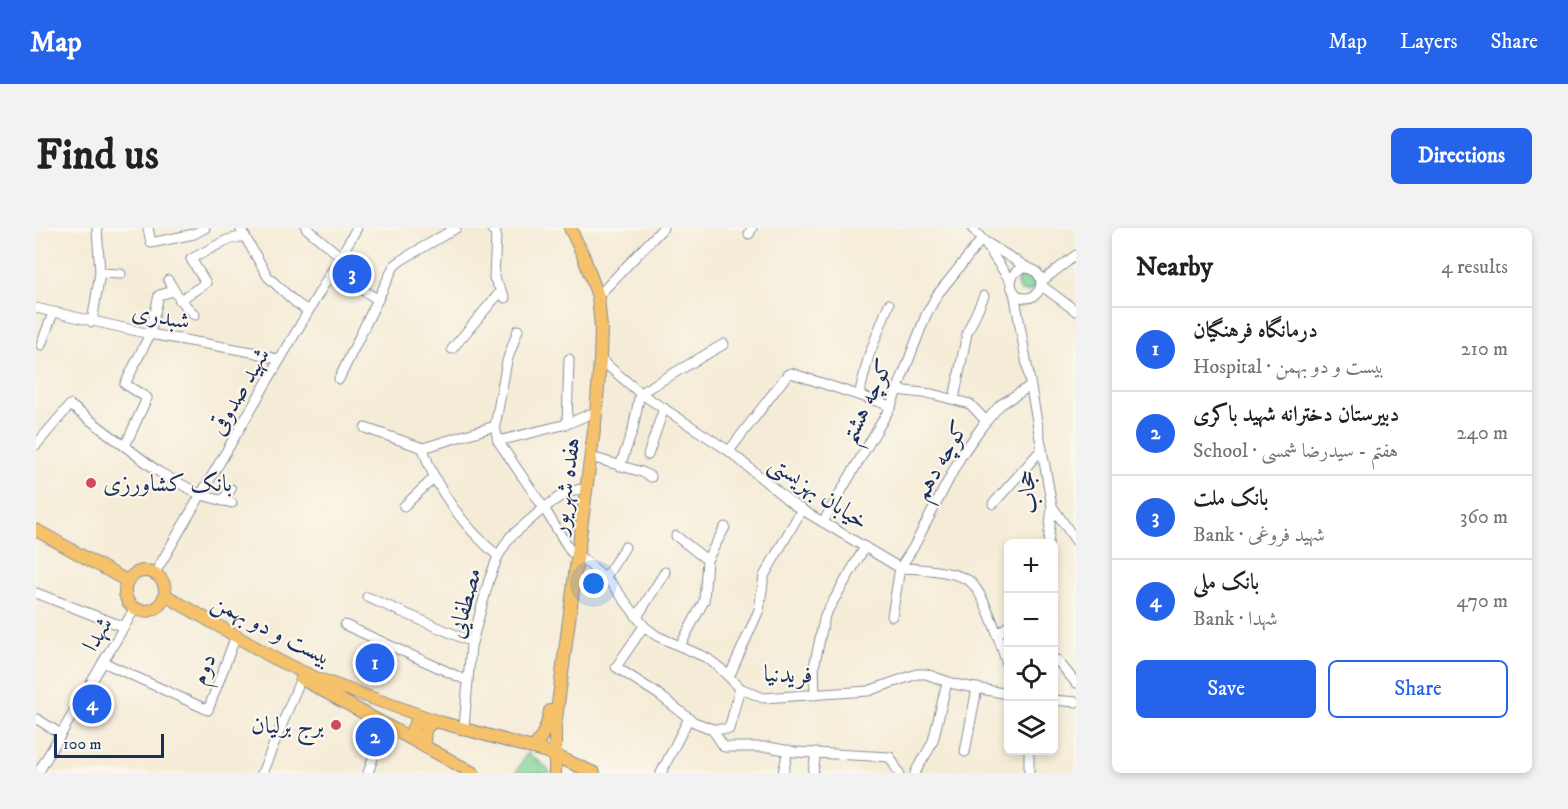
<!DOCTYPE html>
<html lang="en">
<head>
<meta charset="utf-8">
<style>
  :root { --surface:#fff; --page:#f2f2f2; --text:#202124; --muted:#757577; --line:#e0e0e0; --accent:#2563eb }
  body { margin:0; font-family:"IM FELL DW Pica",Amiri,serif; background:var(--page); color:var(--text) }
  .controls { position:absolute; right:18px; bottom:18px; display:grid; overflow:hidden; border-radius:9px; box-shadow:0 3px 9px #0003 }
  .controls button { width:54px; height:54px; display:grid; place-items:center; padding:0; border:0; border-bottom:2px solid var(--line); background:var(--surface); color:var(--text); font:30px sans-serif }
  .scale { position:absolute; left:18px; bottom:15px; width:110px; box-sizing:border-box; padding-left:6px; border:3px solid #1b2f5e; border-top:0; font-size:16px; line-height:21px; white-space:nowrap; color:#1b2f5e; -webkit-text-stroke:4px #fbf7ec; paint-order:stroke }
  .you { position:absolute; left:558px; top:356px; width:21px; height:21px; margin:-15px; border:4px solid #fff; border-radius:50%; background:#1a73e8; box-shadow:0 0 0 9px #1a73e833 }
  .badge { display:grid; place-items:center; width:39px; height:39px; border-radius:50%; background:var(--accent); color:#fff; font-size:20px; font-weight:700 }
  .pin { position:absolute; translate:-50% -50%; border:3px solid #fff; box-shadow:0 2px 6px #0006 }
  .list { margin:0; padding:0; list-style:none }
  h2 { display:flex; justify-content:space-between; align-items:center; height:78px; margin:0; padding:0 24px; font-size:26px }
  h2 small { font-size:20px; font-weight:400; color:var(--muted) }
  .list li { display:grid; grid-template-columns:39px 1fr auto; gap:18px; align-items:center; box-sizing:border-box; height:84px; padding:0 24px; border-top:2px solid var(--line) }
  .list b { display:block; font-size:22px; white-space:nowrap }
  .list p { margin:0; font-size:20px; white-space:nowrap; color:var(--muted) }
  .list em { font-size:20px; font-style:normal; color:var(--muted) }
  .actions { display:flex; gap:12px; padding:18px 24px }
  .actions a { flex:1; padding:14px 0; border:2px solid var(--accent); border-radius:9px; text-align:center; font-size:21px; color:var(--accent) }
  .actions .main { background:var(--accent); color:#fff }
  .icon { flex:none; width:33px; height:33px; fill:none; stroke:currentColor; stroke-width:2; stroke-linecap:round; stroke-linejoin:round }
  .map { position:relative; flex:none; width:1040px; height:545px; overflow:hidden; border-radius:9px }
  header { display:flex; align-items:center; gap:36px; box-sizing:border-box; height:84px; padding:0 30px; background:var(--accent); color:#fff }
  header strong { font-size:28px }
  nav { display:flex; gap:33px; margin-inline-start:auto; font-size:21px }
  .intro { display:flex; align-items:center; justify-content:space-between; box-sizing:border-box; height:144px; padding:0 36px }
  h1 { margin:0; font-size:42px }
  .button { padding:15px 27px; border-radius:9px; background:var(--accent); color:#fff; font-size:21px; font-weight:700 }
  main { display:flex; gap:36px; padding:0 36px }
  aside { flex:1; background:var(--surface); border-radius:9px; box-shadow:0 3px 9px #0003 }
  .map>svg:first-child { display:block }
</style>
</head>
<body>
<header>
<strong>Map</strong>
<nav><a>Map</a><a>Layers</a><a>Share</a></nav>
</header>
<div class="intro"><h1>Find us</h1><a class="button">Directions</a></div>
<main>
<div class="map">
<svg width="1040" height="545" viewBox="0 0 1040 545">
  <rect width="100%" height="100%" fill="#fbf7ec"/>
  <filter id="ink" filterUnits="userSpaceOnUse"><feTurbulence type="fractalNoise" baseFrequency=".0167" numOctaves="2"/><feDisplacementMap in="SourceGraphic" scale="12" xChannelSelector="R" yChannelSelector="G"/><feConvolveMatrix kernelMatrix="1 2 1 2 8 2 1 2 1" color-interpolation-filters="sRGB"/></filter>
  <filter id="wash" filterUnits="userSpaceOnUse"><feTurbulence type="fractalNoise" baseFrequency=".008" numOctaves="4" result="noise"/><feDisplacementMap in="SourceGraphic" scale="24" xChannelSelector="R" yChannelSelector="G"/><feGaussianBlur stdDeviation="1.35" result="paint"/><feColorMatrix in="noise" values="0 0 0 0 0 0 0 0 0 0 0 0 0 0 0 0 0 1.4 0 .05"/><feComposite in="paint" operator="in"/></filter>
  <g filter="url(#wash)">
    <rect width="100%" height="100%" fill="#f5ecd7"/>
    <g fill="#7ad399" stroke="#4a817c" stroke-width="1.5">
      <circle cx="990" cy="55" r="9"/>
      <path d="M491,525L510,539L515,545H480Z"/>
    </g>
  </g>
  <g filter="url(#ink)">
    <g fill="none" stroke-linecap="round" stroke-linejoin="round">
      <defs>
        <g id="minor">
          <path d="M112,0L115,15L158,6L169,0"/>
          <path d="M204,0L232,49L259,74L272,83"/>
          <path d="M270,0L304,28"/>
          <path d="M455,0L460,6L458,50L469,70"/>
          <path d="M936,0L946,11L975,54"/>
          <path d="M713,6L716,0"/>
          <path d="M948,13L992,40"/>
          <circle cx="990" cy="55" r="15"/>
          <path d="M297,41L342,72"/>
          <path d="M64,45L85,46"/>
          <path d="M132,52L144,72L159,87"/>
          <path d="M1006,53L1040,27"/>
          <path d="M1006,58L1040,83"/>
          <path d="M978,64L1016,278L1012,316"/>
          <path d="M562,68L627,0"/>
          <path d="M144,72L170,55L155,31L191,12L209,8"/>
          <path d="M0,80L114,106L216,124L244,132"/>
          <path d="M56,94L64,45L61,0"/>
          <path d="M482,102L471,133L459,198L462,213L508,280L535,324"/>
          <path d="M5,117L17,85"/>
          <path d="M416,121L465,63"/>
          <path d="M564,131L604,165L693,223L758,277L864,340C882,340 917,343 932,352C949,363 966,420 972,440"/>
          <path d="M303,151L358,38L367,31L420,0"/>
          <path d="M860,162L896,166L934,176L950,193"/>
          <path d="M823,167L833,127L853,76"/>
          <path d="M918,171L931,105L948,68"/>
          <path d="M531,196L533,131"/>
          <path d="M329,200L387,220L459,198"/>
          <path d="M462,213L531,196L554,186"/>
          <path d="M0,217L34,177L123,244L165,267L196,275"/>
          <path d="M89,218L111,170L89,156L114,106L123,67L138,63"/>
          <path d="M387,220C398,260 430,301 462,328"/>
          <path d="M693,223L751,147L755,145L855,178"/>
          <path d="M612,227L628,180"/>
          <path d="M555,229L606,244L615,249"/>
          <path d="M584,238L597,201L604,165L688,116"/>
          <path d="M186,273L195,261"/>
          <path d="M957,276L1006,221"/>
          <path d="M368,278L399,249"/>
          <path d="M1016,278L1040,313"/>
          <path d="M787,294L855,178L890,87L901,67L946,11"/>
          <path d="M640,308L671,332"/>
          <path d="M541,326L576,356L608,398L621,408L671,430L684,440L704,460L727,470L832,463L881,446H890L918,456L972,466"/>
          <path d="M119,345L321,0"/>
          <path d="M569,350L589,319"/>
          <path d="M0,365L88,399"/>
          <path d="M331,369L436,414"/>
          <path d="M856,388L864,340L877,320L925,228L947,197L964,177L994,158"/>
          <path d="M601,389L629,344"/>
          <path d="M309,397L432,453"/>
          <path d="M608,398L580,439L622,466L658,494L676,501L688,519H733L759,524L854,529L863,545"/>
          <path d="M961,407L972,398"/>
          <path d="M644,418L668,373L671,332L689,299"/>
          <path d="M1021,432L1040,455"/>
          <path d="M67,434L172,482L198,413"/>
          <path d="M693,449L723,382L728,348L766,281"/>
          <path d="M779,467L778,439L789,387L829,319"/>
          <path d="M1017,472L1040,474"/>
          <path d="M1,491L25,506"/>
          <path d="M428,499L435,418L453,352L462,328L474,309L508,280L526,267L544,261"/>
          <path d="M676,501H693L704,460"/>
          <path d="M929,524L941,460"/>
          <path d="M2,545L99,380"/>
          <path d="M226,545L265,450"/>
          <path d="M332,545L338,527L353,500"/>
          <path d="M625,545L653,490"/>
          <path d="M747,545L752,522"/>
          <path d="M777,545L780,524"/>
          <path d="M879,545C884,534 892,525 897,513L911,454"/>
          <path d="M993,545V522"/>
        </g>
        <g id="major">
          <path d="M0,302L91,353"/>
          <circle cx="109" cy="363" r="20"/>
          <path d="M129,367L243,433L280,450L400,493L511,524L558,545"/>
          <path d="M266,451L437,545"/>
          <path d="M380,513L376,502L380,495L388,489"/>
          <path d="M389,518C387,505 388,498 400,493"/>
          <path d="M498,519C508,508 512,497 514,483"/>
          <path d="M519,545V499L560,187L564,131L565,100L562,68L547,27L534,0"/>
        </g>
      </defs>
      <use href="#minor" stroke="#888e9a" stroke-width="11"/>
      <use href="#major" stroke="#888e9a" stroke-width="14"/>
      <use href="#minor" stroke="#fff" stroke-width="9"/>
      <use href="#major" stroke="#f5c16b" stroke-width="12"/>
    </g>
  </g>
  <g fill="#d1495b" stroke="#fbf7ec" stroke-width="2">
    <circle cx="55" cy="255" r="6"/>
    <circle cx="300" cy="497" r="6"/>
  </g>
  <g text-anchor="middle" stroke-width="4.5" stroke-linejoin="round" paint-order="stroke">
    <g font-size="24" fill="#1b2f5e" stroke="#fbf7ec">
      <text transform="translate(125 88) rotate(11)" y="8">شبدری</text>
      <text transform="translate(203 163) rotate(-60)" y="8">شهید صدوقی</text>
      <text transform="translate(830 173) rotate(-64)" y="8">کوچه هشتم</text>
      <text transform="translate(904 232) rotate(-60)" y="8">کوچه دهم</text>
      <text transform="translate(529 258) rotate(-82)" y="8">هفده شهریور</text>
      <text transform="translate(783 264) rotate(34)" y="8">خیابان بهزیستی</text>
      <text transform="translate(991 264) rotate(-96)" y="8">حجاب</text>
      <text transform="translate(428 375) rotate(-75)" y="8">مصطفایی</text>
      <text transform="translate(236 401) rotate(27)" y="8">بیست و دو بهمن</text>
      <text transform="translate(61 406) rotate(-60)" y="8">شهدا</text>
      <text transform="translate(167 441) rotate(-69)" y="8">دوم</text>
      <text transform="translate(752 446) rotate(2)" y="8">فریدنیا</text>
    </g>
    <g font-size="24" fill="#1b2f5e" stroke="#fbf7ec" text-anchor="start">
      <text x="67" y="263">بانک کشاورزی</text>
      <text x="288" y="505" text-anchor="end">برج برلیان</text>
    </g>
  </g>
</svg>
<div class="controls">
<button>+</button>
<button>−</button>
<button><svg class="icon" aria-label="locate" viewBox="0 0 24 24"><circle cx="12" cy="12" r="6"/><path d="M12 2v4M12 18v4M2 12h4M18 12h4"/></svg></button>
<button><svg class="icon" aria-label="layers" viewBox="0 0 24 24"><path d="M12 4l9 5-9 5-9-5zM3 14l9 5 9-5"/></svg></button>
</div>
<div class="scale">100 m</div>
<div class="you"></div>
<div class="pin badge" style="left:339px;top:435px">1</div>
<div class="pin badge" style="left:339px;top:509px">2</div>
<div class="pin badge" style="left:316px;top:46px">3</div>
<div class="pin badge" style="left:56px;top:476px">4</div>
</div>
<aside>
<h2>Nearby<small>4 results</small></h2>
<ul class="list">
<li><span class="badge">1</span><div><b>درمانگاه فرهنگیان</b><p>Hospital · بیست و دو بهمن</p></div><em>210 m</em></li>
<li><span class="badge">2</span><div><b>دبیرستان دخترانه شهید باکری</b><p>School · هفتم - سیدرضا شمسی</p></div><em>240 m</em></li>
<li><span class="badge">3</span><div><b>بانک ملت</b><p>Bank · شهید فروغی</p></div><em>360 m</em></li>
<li><span class="badge">4</span><div><b>بانک ملی</b><p>Bank · شهدا</p></div><em>470 m</em></li>
</ul>
<div class="actions"><a class="main">Save</a><a>Share</a></div>
</aside>
</main>
</body>
</html>
